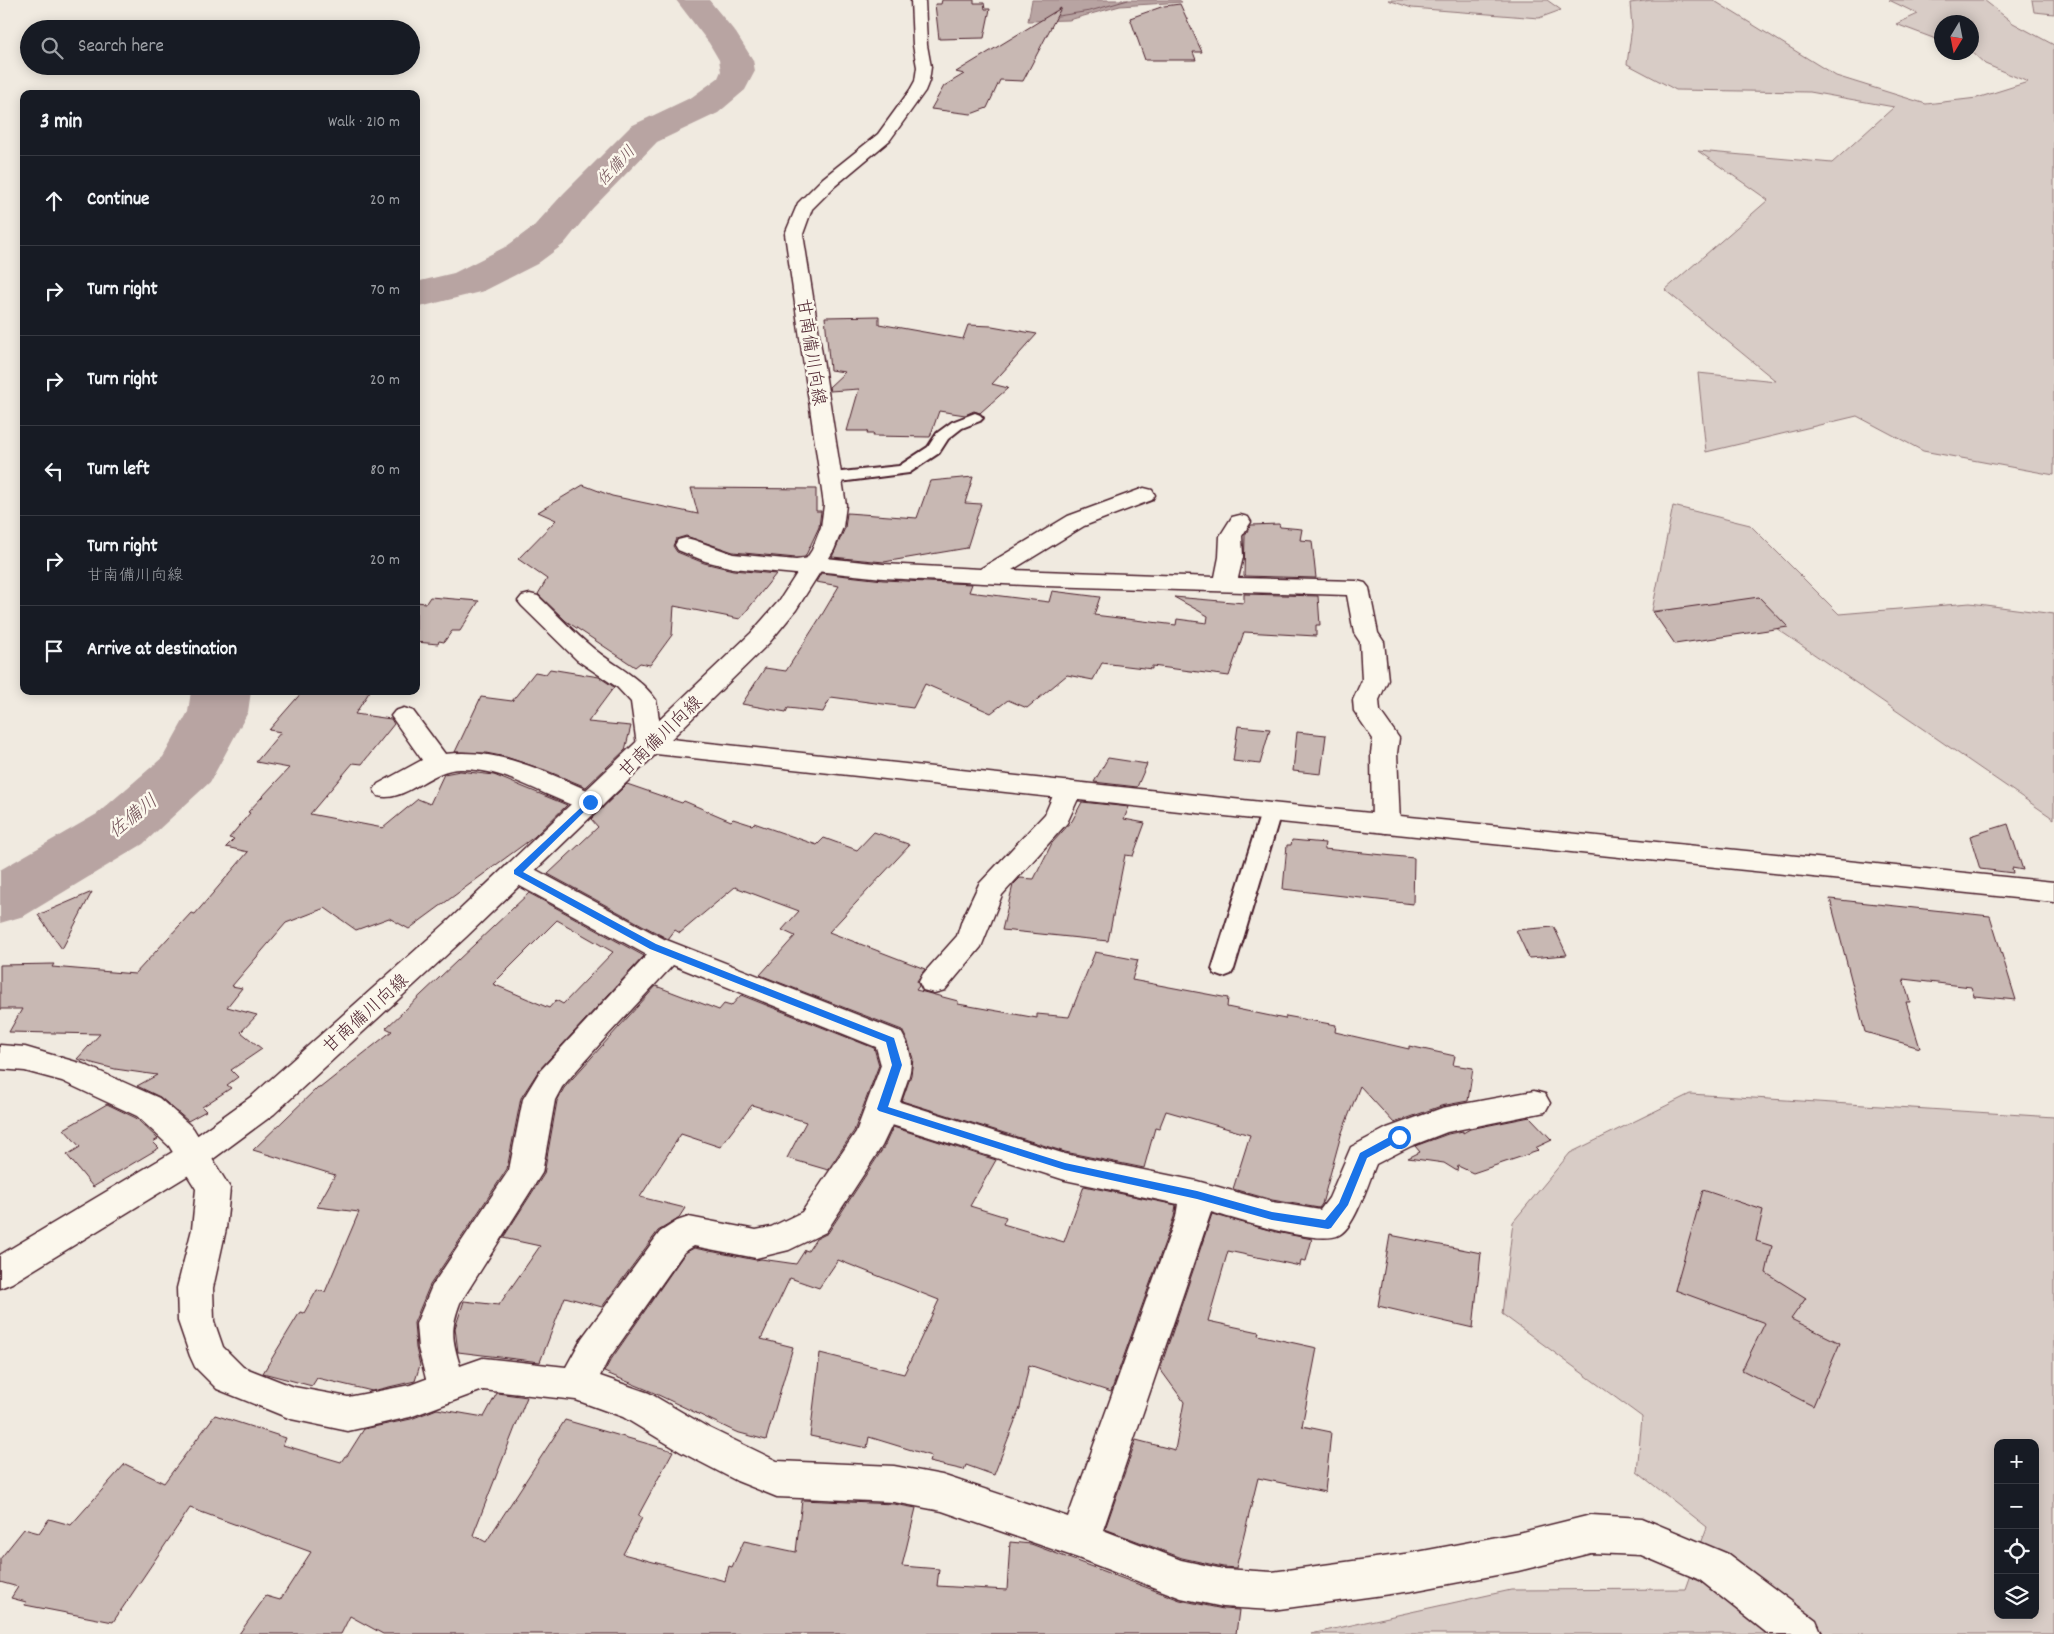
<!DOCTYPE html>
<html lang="en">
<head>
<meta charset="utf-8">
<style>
  :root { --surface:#171b24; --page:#242831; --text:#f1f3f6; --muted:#9ea1a6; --line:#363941 }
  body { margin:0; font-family:Dekko,"Klee One",sans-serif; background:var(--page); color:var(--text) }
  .controls { position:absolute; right:15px; bottom:15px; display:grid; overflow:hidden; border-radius:10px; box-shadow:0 2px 12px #0003 }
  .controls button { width:45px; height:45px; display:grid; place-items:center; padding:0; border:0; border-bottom:1px solid var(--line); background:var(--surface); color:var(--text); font:25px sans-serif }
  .compass { position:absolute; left:1934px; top:15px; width:45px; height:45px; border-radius:50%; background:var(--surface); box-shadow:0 2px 12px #0003; rotate:190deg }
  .stop { position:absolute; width:15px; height:15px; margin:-11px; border:4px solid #1a73e8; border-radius:50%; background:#fff }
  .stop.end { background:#1a73e8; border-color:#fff; box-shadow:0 1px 5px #0008 }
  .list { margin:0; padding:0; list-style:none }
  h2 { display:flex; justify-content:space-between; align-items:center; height:65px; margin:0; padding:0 20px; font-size:21px }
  h2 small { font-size:16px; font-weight:400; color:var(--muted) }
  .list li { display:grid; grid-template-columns:32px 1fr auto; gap:15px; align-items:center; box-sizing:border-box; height:90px; padding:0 20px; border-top:1px solid var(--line) }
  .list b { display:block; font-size:19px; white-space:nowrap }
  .list p { margin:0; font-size:16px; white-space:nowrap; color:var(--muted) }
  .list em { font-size:16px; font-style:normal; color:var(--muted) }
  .icon { flex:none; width:28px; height:28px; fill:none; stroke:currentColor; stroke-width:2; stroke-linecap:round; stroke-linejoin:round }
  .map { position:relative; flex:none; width:2054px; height:1634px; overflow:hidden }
  .search { position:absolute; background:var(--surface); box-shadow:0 2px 12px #0003; left:20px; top:20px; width:400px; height:55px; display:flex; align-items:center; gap:12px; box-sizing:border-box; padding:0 18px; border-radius:28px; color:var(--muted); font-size:19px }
  .panel { position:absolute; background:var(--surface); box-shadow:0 2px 12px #0003; left:20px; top:90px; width:400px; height:605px; border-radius:10px }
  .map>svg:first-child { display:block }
</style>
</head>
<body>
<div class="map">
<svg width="2054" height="1634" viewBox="0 0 2054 1634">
  <rect width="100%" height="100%" fill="#f0eae0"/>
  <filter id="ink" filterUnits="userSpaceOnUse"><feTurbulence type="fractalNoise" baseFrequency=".02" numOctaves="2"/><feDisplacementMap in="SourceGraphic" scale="10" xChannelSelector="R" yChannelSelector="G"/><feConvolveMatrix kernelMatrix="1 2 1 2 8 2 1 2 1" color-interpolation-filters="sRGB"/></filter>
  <g filter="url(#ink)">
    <g fill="#d8ccc6" stroke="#917678" fill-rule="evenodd">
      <path d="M1388,0H1547L1561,10L1539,18L1412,8Z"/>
      <path d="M1652,0H1713L1836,76L1926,104L1977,98L2028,82L1985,64L1972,52V22H1942L1941,41L1896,24L1918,14L1889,0H1984L2013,23L2054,45V475L1923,451L1857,416L1706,452L1698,373L1776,381L1665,290L1768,200L1698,151L1832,163L1894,107L1810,92L1676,90L1627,64L1632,27L1630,3Z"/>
      <path d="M2032,0H2054V14L2034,12Z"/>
      <path d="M1673,506L1750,525L1839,614L1970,603L2054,614V819L1741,604L1652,611Z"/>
      <path d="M1690,1094L2054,1117V1634H1311L1511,1590L1685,1589L1707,1527L1637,1472L1642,1417L1502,1314L1513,1222L1570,1153ZM1998,1443H2035V1615H1998Z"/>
    </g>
    <path fill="#b8a4a2" stroke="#8c6f72" d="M1032,0H1179L1182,2L1120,6L1069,20L1028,21Z"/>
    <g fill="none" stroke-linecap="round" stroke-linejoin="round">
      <path stroke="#76545b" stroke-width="1" d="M1058,16L1090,11L1128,0"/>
      <g fill="#b8a4a2" fill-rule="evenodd">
        <path d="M676,0H709L736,33L753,60L755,71L745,90L718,113L657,142L592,209L564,244L537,264L484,291L416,308V282L454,273L507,246L534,226L564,193L631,126L692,97L718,78L721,71L719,60L709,43Z"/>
        <path d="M191,691H251L248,712L210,782L143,844L24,916L0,923V870L97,814L163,757L188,712Z"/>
      </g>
    </g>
    <g fill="#c8b8b3" stroke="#4a1f2b" fill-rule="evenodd">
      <path d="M942,0H974V3H984L985,9H990L984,38L939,39L935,4H941Z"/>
      <path d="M1180,4L1202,52H1193L1196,60H1145L1130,18L1164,6Z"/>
      <path d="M1061,8L1023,81L1000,80L987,108L971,114L931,109L944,86L964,74L956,72Z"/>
      <path d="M879,316V324L963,339L968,325L992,326L1037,334L992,384L1008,388L980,413L974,411L965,415L939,411L930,437L873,436L874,434H867L868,431H847L859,389L830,391L829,387L845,372L830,370L825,317Z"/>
      <path d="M973,477L965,503L981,504L967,548L884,562L832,557L845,528L847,513L917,518L930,481Z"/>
      <path d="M583,485L612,496L698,514L691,488L816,489V511H821L819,527L805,557L796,558L733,552L686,536L676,539L673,546L677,552L704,563L733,570L776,574L740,619L674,606L672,635L650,665L640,663L635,667L566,621L538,594L547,579L518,559L556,520L538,512Z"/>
      <path d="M1279,524L1280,527L1302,529L1300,540L1312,541L1316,578L1244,576L1245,535L1251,525Z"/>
      <path d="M821,573L883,580L972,584L969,592L1049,602L1052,591L1100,597L1094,615L1176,625L1177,619L1207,623L1208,616L1174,597L1244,603V594L1318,596L1320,625H1316V636L1244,632L1229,676L1152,666V669L1102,663L1093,680L1067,675L1027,708L1008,700L991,713L925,684L913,708L831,697L823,712L788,708L786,712L742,704L765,668L786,671L823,613L839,586L816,582Z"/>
      <path d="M430,597L479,601L460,631H452L444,642L439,641L438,644L416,642V602L426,603Z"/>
      <path d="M1759,597L1788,627L1675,644L1653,612Z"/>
      <path d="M550,669L599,677L614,687L588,722L631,726L625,750L586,787L545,770L506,757L486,753L455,752L481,697L512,701L535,672L546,674Z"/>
      <path d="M303,691H370L355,714L391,719L394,724L362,764L353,763L310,814L383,828L418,799L430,804L444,774L460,771L494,775L567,805L534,837L409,929L389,918L356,930L325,908L286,923L232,986L242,988L227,1007L257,1015L241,1032L262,1049L231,1070L238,1077L227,1085L231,1088L202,1107L206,1111L188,1121L160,1097L137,1086L157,1075L115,1069L77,1059L100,1034L9,1032L22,1009H0V965L54,964L52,967L135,974L191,913L195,914L213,893L248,852L226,847L234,839L229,838L250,813L248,812L289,768L256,762L281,732L269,730Z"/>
      <path d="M1238,726L1270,729L1260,764L1233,761Z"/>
      <path d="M1297,732L1326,735L1321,774L1293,771Z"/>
      <path d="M1108,758L1147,764L1137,787L1094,782Z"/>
      <path d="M627,784L682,803L684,801L731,821L733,819L752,825L754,823L817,845L824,838L857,850L874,832L908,844L909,846L829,932L925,969L917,981L919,986L916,990L958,1001V1004L1037,1018V1014L1069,1017L1095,952L1138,960L1132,980L1228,998L1227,1007L1285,1019L1286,1016L1336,1025L1335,1032L1409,1049V1046L1455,1056L1453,1065L1473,1068L1468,1101L1441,1106L1394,1123L1360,1086L1341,1135L1322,1204L1319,1208L1272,1200L1233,1189L1250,1135L1166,1111L1159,1129L1155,1128L1144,1168L1065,1152L902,1101L911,1075L913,1059L908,1042L902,1030L760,975L795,936L782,930L799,911L735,887L680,933L675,930L668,939L548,874L598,827L591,819Z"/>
      <path d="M1082,802L1129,807L1124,819L1145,823L1133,856L1125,855L1108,941L1002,930L1013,885L1020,878L1034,879L1052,843L1072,821Z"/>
      <path d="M2008,824L2023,870L2012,868L2013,873L1980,869L1970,836Z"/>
      <path d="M1292,840L1325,843L1324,849L1414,858L1413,904L1283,889L1287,845H1291Z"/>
      <path d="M92,892L62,949L38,915Z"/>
      <path d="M529,893L644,956L539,1070L521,1098L507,1169L430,1285L414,1323L416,1348L420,1365L415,1381L372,1391L317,1378L312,1386L263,1373L300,1312L304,1313L317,1290L325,1292L359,1212L317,1207L335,1175L253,1150L318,1087L320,1088L392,1031L386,1028ZM557,920L613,952L563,1004L556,1000L549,1008L493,984Z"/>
      <path d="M1830,899L1990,916L2016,1000L1974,996L1971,987L1903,979L1910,1002H1906L1920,1048L1865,1032Z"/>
      <path d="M1554,927L1567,955L1529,958L1516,930Z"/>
      <path d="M656,986L719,1010L724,1004L731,1006L741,995L874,1048L879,1065L854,1131L828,1170L787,1158L806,1122L752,1105L720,1147L681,1134L640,1197L685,1208L678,1219L658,1231L602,1307L565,1297L540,1362L458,1352L455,1328L464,1301L499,1305L540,1246L503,1238L544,1174L557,1101L564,1088Z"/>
      <path d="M107,1104L136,1118L158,1139L153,1142L159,1148L93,1187L67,1155L80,1147L64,1129Z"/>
      <path d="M1530,1117L1552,1140L1535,1148L1538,1151L1473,1173L1458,1166L1457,1171L1444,1163L1408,1158L1420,1152L1415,1146L1448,1134L1463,1131V1133L1470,1129Z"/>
      <path d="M893,1127L996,1160L970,1206L1006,1217L1003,1224L1064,1242L1084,1186L1176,1205L1174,1217L1111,1392L1029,1365L1020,1408L994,1475L966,1465L964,1470L929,1462L931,1456L869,1437L867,1448L810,1436L820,1353L904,1374L939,1300L838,1260L819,1288L790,1278L761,1339L793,1347L766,1440L736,1432L650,1391L604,1372L610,1361L685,1253L694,1248L756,1260L761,1259L796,1264L805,1250L808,1251L816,1239L828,1233L884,1147Z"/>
      <path d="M1703,1190L1763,1210L1756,1241L1772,1246L1766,1273L1806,1298L1791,1319L1840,1343L1813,1406L1742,1370L1765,1323L1675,1290Z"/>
      <path d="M1212,1214L1276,1232L1312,1239L1306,1261L1301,1260L1300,1266L1228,1251L1208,1321L1259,1332L1258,1335L1317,1348L1302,1426L1331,1432L1325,1492L1258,1478L1236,1568L1223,1567L1182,1558L1105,1529L1136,1440L1175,1450L1184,1402L1160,1369Z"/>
      <path d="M1390,1235L1481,1253L1473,1328L1378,1306Z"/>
      <path d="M497,1393L527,1397L473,1535L486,1542L565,1420L673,1451L638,1516L642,1518L623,1554L725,1581L729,1566L732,1567L744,1541L796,1552L802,1500L894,1504L916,1508L902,1566L939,1569L937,1586L1007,1590L1010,1542L1031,1544L1180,1600L1223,1609L1239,1610L1236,1634H383L350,1616L341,1634H239L266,1596L280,1600L311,1552L190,1508L113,1622L25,1605L26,1602L11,1598L18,1587L0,1582V1559L24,1529L39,1533L49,1519L71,1525L125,1464L164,1483L215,1415L286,1438L283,1445L341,1462L345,1456H347L364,1429L411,1419L437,1409L484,1417Z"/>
    </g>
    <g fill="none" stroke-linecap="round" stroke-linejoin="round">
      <defs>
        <g id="lane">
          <path d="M975,413L980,415L983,418L980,421L962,428L948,439L939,453L909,473L832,483L826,481L824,478L826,475L832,473L899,466L928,447L937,433L952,422Z"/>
          <path d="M1271,806L1278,807L1281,812L1234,969L1231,974L1223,977L1215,974L1212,969L1261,812L1264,807Z"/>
        </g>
        <g id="street">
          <path d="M1144,488L1152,490L1155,495L1152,500L1084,526L1012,570L1215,577L1219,557L1220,536L1232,517L1240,515L1248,517L1251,522L1242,536L1243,557L1238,578L1357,581L1365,583L1369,588L1378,633L1384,642L1388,680L1379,700L1380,711L1399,738L1397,753L1400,824L1396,830L1386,833L1376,830L1372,824L1371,753L1373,739L1354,711L1353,700L1362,680L1360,642L1354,633L1347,595L1046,586L883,578L816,571L796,574L733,568L705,561L678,550L675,545L678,540L686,538L694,540L733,554L796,560L816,557L883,564L980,569L1068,516Z"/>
          <path d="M530,594L538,596C557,614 574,633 594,649C615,666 640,677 656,700L663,745L659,751L650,753L641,751L637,745L631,702L617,687L577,660L522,606L518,601L522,596Z"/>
          <path d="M404,708L413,711L445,754C500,747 552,775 601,796L605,802L601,808L591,811C546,799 508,768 460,769C430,769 406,803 378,796L374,790L378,784L422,760L391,716L395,711Z"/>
          <path d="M1068,781L1078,784L1082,790L1067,823L1002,895L981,947L945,990L934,993L923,990L919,982L923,974L957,936L962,920L979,884L1045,814L1058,784Z"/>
          <path d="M517,863L527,865L664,939L901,1032C918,1062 910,1072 900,1102L1065,1154L1197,1181L1272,1202L1320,1210L1329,1198L1351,1147L1387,1128L1442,1108L1534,1091L1545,1094L1550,1103L1545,1112L1447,1132L1411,1146L1376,1164C1369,1181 1355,1227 1339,1235C1319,1246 1235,1219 1211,1212L1103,1530L1181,1560L1223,1569L1272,1572L1412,1553L1518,1533L1591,1515L1642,1518L1728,1554L1816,1620L1822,1634H1768L1700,1580L1641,1555L1591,1553L1518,1571L1412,1591L1272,1610L1223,1607L1181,1598L1078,1558L942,1511L894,1502L777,1497L737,1481L681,1452L623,1417L576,1400L483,1390L410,1417L348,1431L291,1419L217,1389L195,1367L190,1356L178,1321L177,1288L192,1229L196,1189L169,1146L137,1116L62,1081L25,1071L0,1069V1045L25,1047L83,1064L159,1098L193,1128L230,1188L226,1229L213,1288L214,1321L223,1347L243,1367L294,1387L348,1397L410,1385L426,1379L418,1348L416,1324L432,1286L509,1170L523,1099L540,1071L647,955L507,879L503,872L507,865ZM673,965L876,1047L881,1065L856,1132L802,1212L771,1227L756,1230L689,1217L677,1221L660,1232L582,1338L566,1367L483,1358L460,1366C452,1339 450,1330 460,1303L542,1173L555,1100L562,1087L605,1038ZM892,1125L1065,1180L1178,1204L1176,1217L1068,1517L942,1475L894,1466L777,1461L709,1428L649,1393L600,1376L608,1360L684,1252L694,1246L756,1258L789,1250L826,1232L882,1146Z"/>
        </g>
        <path id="secondary" d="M911,0H925L927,45L931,67L929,81L925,91L890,140L835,186L812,209L803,234L846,505L843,527L834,550L796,610L769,643L671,739L1271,803L2054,882V902L1271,821L656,754L466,937L274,1114L205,1165L12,1283L0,1288V1255L181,1147L252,1096L446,923L751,633L779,601L812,550L821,527L824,505L785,234L798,203L823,178L878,134L910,90L915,81L917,67L913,45Z"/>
      </defs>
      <use href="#lane" stroke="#4a1f2b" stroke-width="4"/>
      <use href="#street" stroke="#4a1f2b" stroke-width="3"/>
      <use href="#secondary" stroke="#4a1f2b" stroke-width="3"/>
      <use href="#lane" fill="#fbf7ec" fill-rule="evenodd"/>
      <use href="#street" fill="#fbf7ec" fill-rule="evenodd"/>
      <use href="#secondary" fill="#fbf7ec" fill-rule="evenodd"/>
    </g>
  </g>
  <path fill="#1a73e8" d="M590,799L595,802L593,803L523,872L656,944L894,1038L902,1065L888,1107L1065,1163L1197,1191L1272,1212L1325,1220L1339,1203L1360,1153L1395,1134H1402L1403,1137L1402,1139L1367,1158L1348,1205L1331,1228L1328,1229L1272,1220L1197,1199L1065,1170L879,1111L877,1109L892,1065L886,1042L650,949L514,874V870Z"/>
  <g text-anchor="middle" stroke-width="5" stroke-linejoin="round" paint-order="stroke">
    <g font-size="16" font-style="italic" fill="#704e55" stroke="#fbf7ec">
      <text transform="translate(615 165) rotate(-47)" y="6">佐備川</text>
    </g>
    <g font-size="18" fill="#4a1f2b" stroke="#fbf7ec">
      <text transform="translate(812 352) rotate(81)" y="6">甘南備川向線</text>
      <text transform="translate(660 736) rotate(-44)" y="6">甘南備川向線</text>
      <text transform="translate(365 1013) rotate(-42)" y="6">甘南備川向線</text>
    </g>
    <g font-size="19" font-style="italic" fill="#704e55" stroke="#fbf7ec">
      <text transform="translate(132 815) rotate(-39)" y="7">佐備川</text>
    </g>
  </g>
</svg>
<div class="controls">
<button>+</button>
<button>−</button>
<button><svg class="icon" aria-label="locate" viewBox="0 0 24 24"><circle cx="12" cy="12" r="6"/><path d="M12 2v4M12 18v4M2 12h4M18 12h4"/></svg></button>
<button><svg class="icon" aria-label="layers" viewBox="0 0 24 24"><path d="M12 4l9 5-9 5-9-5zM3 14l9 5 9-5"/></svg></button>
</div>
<svg class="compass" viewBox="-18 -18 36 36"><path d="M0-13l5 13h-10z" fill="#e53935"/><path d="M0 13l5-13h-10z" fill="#9ea1a6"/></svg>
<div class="stop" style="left:1399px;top:1137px"></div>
<div class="stop end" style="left:590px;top:802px"></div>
<div class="search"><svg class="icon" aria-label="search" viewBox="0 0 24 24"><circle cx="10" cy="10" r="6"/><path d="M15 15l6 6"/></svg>Search here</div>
<section class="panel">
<h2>3 min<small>Walk · 210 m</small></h2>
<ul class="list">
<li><svg class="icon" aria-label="ahead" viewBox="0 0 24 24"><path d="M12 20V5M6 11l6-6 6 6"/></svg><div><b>Continue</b></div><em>20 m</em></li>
<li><svg class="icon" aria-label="right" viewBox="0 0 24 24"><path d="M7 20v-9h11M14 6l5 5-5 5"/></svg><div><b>Turn right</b></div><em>70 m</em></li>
<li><svg class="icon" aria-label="right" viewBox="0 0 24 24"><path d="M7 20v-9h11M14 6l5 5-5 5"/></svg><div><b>Turn right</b></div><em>20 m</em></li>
<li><svg class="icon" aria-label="left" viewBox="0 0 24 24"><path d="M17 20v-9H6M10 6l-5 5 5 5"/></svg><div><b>Turn left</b></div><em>80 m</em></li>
<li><svg class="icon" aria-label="right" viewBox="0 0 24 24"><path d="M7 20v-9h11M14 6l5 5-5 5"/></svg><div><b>Turn right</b><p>甘南備川向線</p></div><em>20 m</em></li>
<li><svg class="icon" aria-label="arrive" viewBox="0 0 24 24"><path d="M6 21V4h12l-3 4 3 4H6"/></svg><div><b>Arrive at destination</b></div></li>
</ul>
</section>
</div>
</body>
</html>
